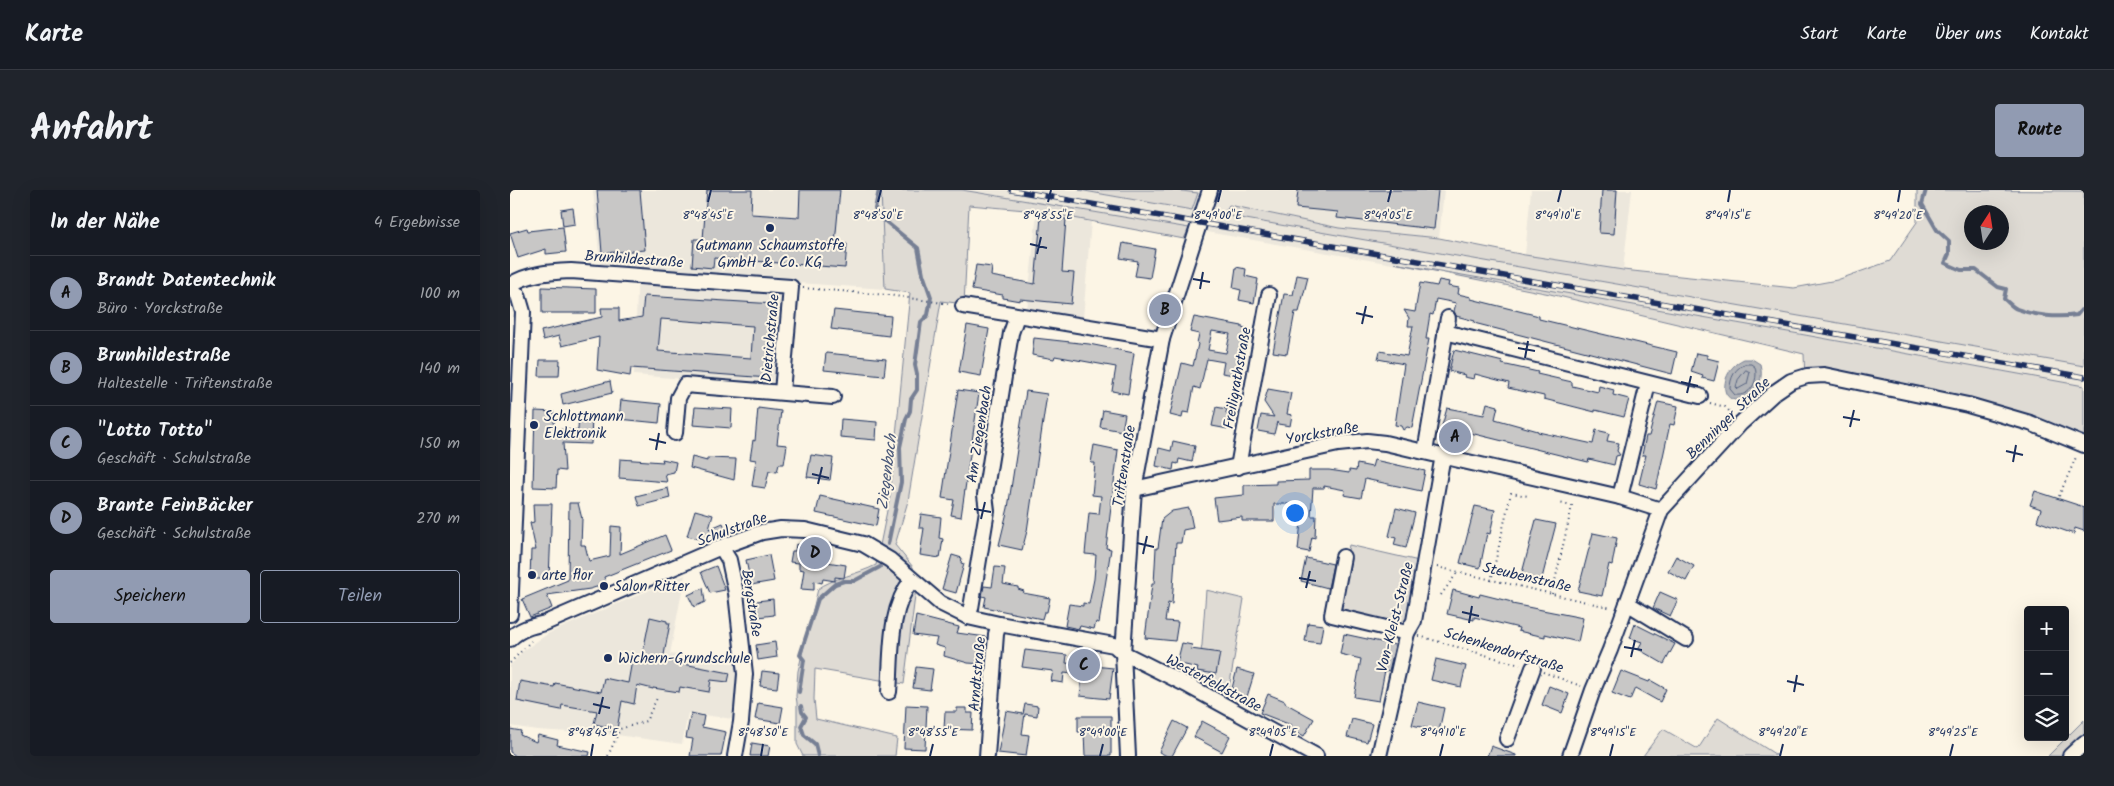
<!DOCTYPE html>
<html lang="de">
<head>
<meta charset="utf-8">
<style>
  :root { --surface:#171b24; --page:#20242c; --text:#f1f3f6; --muted:#9ea1a6; --line:#363941; --accent:#919bb2 }
  body { margin:0; font-family:Kalam,sans-serif; background:var(--page); color:var(--text) }
  .controls { position:absolute; right:15px; bottom:15px; display:grid; overflow:hidden; border-radius:5px; box-shadow:0 5px 20px #0002 }
  .controls button { width:45px; height:45px; display:grid; place-items:center; padding:0; border:0; border-bottom:1px solid var(--line); background:var(--surface); color:var(--text); font:25px sans-serif }
  .compass { position:absolute; left:1454px; top:15px; width:45px; height:45px; border-radius:50%; background:var(--surface); box-shadow:0 5px 20px #0002; rotate:12deg }
  .you { position:absolute; left:784px; top:322px; width:18px; height:18px; margin:-12px; border:4px solid #fff; border-radius:50%; background:#1a73e8; box-shadow:0 0 0 8px #1a73e833 }
  .badge { display:grid; place-items:center; width:32px; height:32px; border-radius:50%; background:var(--accent); color:#111; font-size:16px; font-weight:700 }
  .pin { position:absolute; translate:-50% -50%; border:2px solid #fff; box-shadow:0 1px 5px #0006 }
  .list { margin:0; padding:0; list-style:none }
  h2 { display:flex; justify-content:space-between; align-items:center; height:65px; margin:0; padding:0 20px; font-size:21px }
  h2 small { font-size:16px; font-weight:400; color:var(--muted) }
  .list li { display:grid; grid-template-columns:32px 1fr auto; gap:15px; align-items:center; box-sizing:border-box; height:75px; padding:0 20px; border-top:1px solid var(--line) }
  .list b { display:block; font-size:19px; white-space:nowrap }
  .list p { margin:0; font-size:16px; white-space:nowrap; color:var(--muted) }
  .list em { font-size:16px; font-style:normal; color:var(--muted) }
  .actions { display:flex; gap:10px; padding:15px 20px }
  .actions a { flex:1; padding:11px 0; border:1px solid var(--accent); border-radius:5px; text-align:center; font-size:18px; color:var(--accent) }
  .actions .main { background:var(--accent); color:#111 }
  .icon { flex:none; width:28px; height:28px; fill:none; stroke:currentColor; stroke-width:2; stroke-linecap:round; stroke-linejoin:round }
  .map { position:relative; flex:none; width:1574px; height:566px; overflow:hidden; border-radius:5px }
  header { display:flex; align-items:center; gap:30px; box-sizing:border-box; height:70px; padding:0 25px; background:var(--surface); border-bottom:1px solid var(--line) }
  header strong { font-size:24px }
  nav { display:flex; gap:28px; margin-inline-start:auto; font-size:18px }
  .intro { display:flex; align-items:center; justify-content:space-between; box-sizing:border-box; height:120px; padding:0 30px }
  h1 { margin:0; font-size:35px }
  .button { padding:12px 22px; border-radius:5px; background:var(--accent); color:#111; font-size:18px; font-weight:700 }
  main { display:flex; gap:30px; padding:0 30px }
  aside { flex:1; background:var(--surface); border-radius:5px; box-shadow:0 5px 20px #0002 }
  .map>svg:first-child { display:block }
</style>
</head>
<body>
<header>
<strong>Karte</strong>
<nav><a>Start</a><a>Karte</a><a>Über uns</a><a>Kontakt</a></nav>
</header>
<div class="intro"><h1>Anfahrt</h1><a class="button">Route</a></div>
<main>
<aside>
<h2>In der Nähe<small>4 Ergebnisse</small></h2>
<ul class="list">
<li><span class="badge">A</span><div><b>Brandt Datentechnik</b><p>Büro · Yorckstraße</p></div><em>100 m</em></li>
<li><span class="badge">B</span><div><b>Brunhildestraße</b><p>Haltestelle · Triftenstraße</p></div><em>140 m</em></li>
<li><span class="badge">C</span><div><b>&quot;Lotto Totto&quot;</b><p>Geschäft · Schulstraße</p></div><em>150 m</em></li>
<li><span class="badge">D</span><div><b>Brante FeinBäcker</b><p>Geschäft · Schulstraße</p></div><em>270 m</em></li>
</ul>
<div class="actions"><a class="main">Speichern</a><a>Teilen</a></div>
</aside>
<div class="map">
<svg width="1574" height="566" viewBox="0 0 1574 566">
  <rect width="100%" height="100%" fill="#fcf5e5"/>
  <filter id="ink" filterUnits="userSpaceOnUse"><feTurbulence type="fractalNoise" baseFrequency=".02" numOctaves="2"/><feDisplacementMap in="SourceGraphic" scale="10" xChannelSelector="R" yChannelSelector="G"/><feConvolveMatrix kernelMatrix="1 2 1 2 8 2 1 2 1" color-interpolation-filters="sRGB"/></filter>
  <g filter="url(#ink)">
    <g fill="#ece7dc">
      <path d="M83,0H371L375,99L274,92L264,196L124,185L128,76L90,74Z"/>
      <path d="M452,0H569L682,20L688,4L664,0H934L929,48L829,38L719,15L713,25L1574,176V196L1295,145Z"/>
      <path d="M1021,0H1122L1113,80L1015,65Z"/>
      <path d="M527,21L581,31L573,129L517,120Z"/>
      <path d="M175,385L160,464L228,474L223,529L178,523L172,554L107,545L27,540L0,536V476L13,461L39,443Z"/>
    </g>
    <g fill="#dfdbd4" stroke="#7d8599" fill-rule="evenodd">
      <path d="M371,0H452L679,38L674,49L527,21L459,15L454,114L431,111L398,311L385,355L403,377L406,398L394,494L305,479L304,509L306,529L387,548L385,566H293L287,554V513L286,506L288,481L308,399C320,389 349,384 366,375L380,306L400,103L375,99Z"/>
      <path d="M569,0H664L688,3L682,20Z"/>
      <path d="M1407,0L1574,1V176L713,25L719,15L829,38L929,48L1015,65L1113,80L1284,98L1327,90L1380,71L1407,32ZM1492,22V52H1462V22Z"/>
      <path d="M884,73L1295,145L1574,196V257L1492,228L1314,189L1295,191L1294,164L1040,104Z"/>
      <path d="M839,355L909,371L898,428L893,433L884,435L826,421Z"/>
      <path d="M696,400L734,409L717,511L685,498L692,455Z"/>
      <path d="M1208,528L1268,566H1133L1153,539L1188,559Z"/>
      <path d="M1574,530V550L1555,566H1538Z"/>
    </g>
    <path fill="#b2b4b8" stroke="#767f94" d="M1234,169H1242L1250,174C1260,213 1206,224 1216,189C1219,180 1225,173 1234,169Z"/>
    <g fill="none" stroke-linecap="round" stroke-linejoin="round">
      <g stroke="#576482" stroke-width="1">
        <path d="M1235,174H1241L1245,177C1249,191 1240,207 1225,205L1220,199C1220,188 1225,178 1235,174Z"/>
        <path d="M1236,180L1240,182L1237,194L1228,199L1226,197L1228,190Z"/>
      </g>
      <g stroke="#767f94" stroke-width="4">
        <path d="M369,0L365,19L369,26L408,58L413,84L421,107L418,125L411,132L405,175L407,184V200L401,209L400,221L396,229L390,257L391,292L378,354"/>
        <path d="M1416,0L1412,14L1427,40L1439,51V64L1435,73L1451,80H1466L1488,97L1496,99L1494,109C1498,112 1502,117 1507,119C1525,126 1548,128 1567,125L1571,120H1574"/>
        <path d="M289,502L294,470L290,465L308,409L325,394L334,391H344L370,377"/>
        <path d="M291,516L292,522L296,527L291,536L294,545L305,554L308,566"/>
      </g>
    </g>
    <g fill="#c8c7c6" stroke="#1b2f5e" fill-rule="evenodd">
      <path d="M87,0H130L135,60L92,63Z"/>
      <path d="M197,0H242L241,24L289,27L290,0H330L325,53L337,54L335,78L204,68L203,78L182,76L184,49H193Z"/>
      <path d="M788,0H928L924,39L827,28L828,22L786,18Z"/>
      <path d="M1092,0H1107L1104,44L1089,43Z"/>
      <path d="M63,18L65,34L53,36L51,20Z"/>
      <path d="M531,27L556,29L552,82L564,83L561,114L510,109V111L493,108V105L462,100L466,75L482,77L481,86L525,94Z"/>
      <path d="M53,37L56,62L36,64V59L8,68L0,43L17,38L18,41Z"/>
      <path d="M613,53L645,59L640,88L625,86L628,71L610,68Z"/>
      <path d="M726,77L736,79L735,86L748,89L744,113L729,110L731,100L723,98Z"/>
      <path d="M787,85L798,87L789,122H785L777,164L763,162L774,104L783,105Z"/>
      <path d="M929,90L939,92L938,96L949,98L948,104L961,107V109L1029,126V129L1167,162L1162,184L964,133L965,131L946,126L944,121L946,113L926,109L923,125L920,124L916,149H919L902,238L897,237L893,240L891,236L885,235L894,174L868,169L870,161L897,166L903,136H898L899,128L894,120L905,122L910,93L927,96Z"/>
      <path d="M32,97L86,99V123H32Z"/>
      <path d="M134,106L265,114L259,188L121,178L120,186L87,180L89,147L52,156L49,146L33,150L31,141L92,127L91,118H109V131L132,127ZM151,129L243,136L241,168L148,161Z"/>
      <path d="M324,120L381,126L379,146L321,139Z"/>
      <path d="M684,127L732,136V138L738,140L730,186L712,183L714,172L697,169L690,199L684,197L679,223L673,222L672,228L660,225L672,173L683,176L688,154L687,153L689,144L680,142ZM702,141L720,144L716,163L698,160Z"/>
      <path d="M457,135L479,139L471,186L449,182Z"/>
      <path d="M524,148L579,154L624,163L618,204L602,201L606,177L545,166L544,169L522,165Z"/>
      <path d="M944,160L993,172L992,174L1028,182L1027,184L1062,192V196L1088,202L1089,196L1104,200L1103,205L1119,209L1114,227L1085,220V222L1034,209V206L998,198L999,193L965,184L964,189L954,187L955,185L939,181Z"/>
      <path d="M316,163L376,169L374,186L314,180Z"/>
      <path d="M1186,163L1197,165V168L1209,171L1204,191L1192,188L1193,186L1181,182Z"/>
      <path d="M30,170H50L49,186H29Z"/>
      <path d="M100,191L102,203L53,215L51,204Z"/>
      <path d="M758,199L781,203L777,224L782,225L780,236L768,234L767,232L764,244L748,241L751,225L764,227L754,212Z"/>
      <path d="M448,200L469,203L451,327L441,325L444,310L432,308Z"/>
      <path d="M516,201L537,204L517,341L512,360L489,355L498,318Z"/>
      <path d="M111,210L151,214L149,233L109,229Z"/>
      <path d="M1148,212L1168,216L1164,235L1160,234L1146,299L1129,294L1136,265H1132L1136,246H1139Z"/>
      <path d="M977,213L988,216L985,229L1028,241V242L1083,254L1086,240L1099,243L1097,251L1109,253L1107,261L1110,265L1106,266L1104,275L1079,269L1078,272L932,236L937,218L974,225Z"/>
      <path d="M185,217L222,219L221,238L183,235Z"/>
      <path d="M706,217L717,219L716,223L728,225L719,232L718,239L702,236Z"/>
      <path d="M248,218L271,221L267,254L277,255L274,274H269L267,282L259,281L255,298L242,296L246,270L240,269L243,250L245,251Z"/>
      <path d="M593,220L615,224L612,241L590,237Z"/>
      <path d="M25,221L44,222V239L68,240L69,223L82,224L81,254L53,253L55,281L47,280L46,298L23,297Z"/>
      <path d="M331,229L367,232L366,250L330,247Z"/>
      <path d="M663,251L685,256L682,272L669,269L668,274L664,273L663,280L646,276L649,258L661,261Z"/>
      <path d="M584,255L608,260L596,358L601,359L589,433L586,432L584,439L570,436L569,439L555,436L559,414L573,416V413L579,414L584,389L586,365L575,364L579,323L589,324L591,306L582,305L585,273H581Z"/>
      <path d="M301,265L323,268L320,290L297,287Z"/>
      <path d="M182,267L197,271V268L226,269L224,290L180,278Z"/>
      <path d="M110,269L153,272L152,269L166,272L164,282L155,284L157,292L109,288Z"/>
      <path d="M864,270L915,281L911,301L855,289L851,308L834,305L835,300L814,296V298H803L801,326H806L805,348L802,347L799,362L788,360L792,322L791,321V314H764V331H732V327L707,330L704,308L734,305V295L766,294V291L799,290V280H819L839,283V280L846,281L847,274L862,277Z"/>
      <path d="M158,298L160,308L129,316L126,306Z"/>
      <path d="M1525,301L1574,317V341L1565,338L1564,344L1527,331L1531,319L1520,315Z"/>
      <path d="M310,306L369,319L366,336L306,323Z"/>
      <path d="M59,313H68L72,329L71,355H75L79,371L100,366L101,336L111,337L110,364L155,345L161,360L94,387L96,394L80,399L37,405L42,418L20,427L12,409L58,390Z"/>
      <path d="M23,314H42L39,389H20L21,360H26L20,333L24,332Z"/>
      <path d="M965,316L985,320L980,344L977,343L970,378L950,373Z"/>
      <path d="M679,318L683,338L673,340L671,353H666L662,414L658,413L655,431L668,432L665,451L635,448L642,394H644L646,358H648L652,329L662,321Z"/>
      <path d="M886,318L905,323L896,358L884,355L886,348L879,346Z"/>
      <path d="M185,320L203,325L199,339L213,333L216,341L196,351L177,346Z"/>
      <path d="M411,324L431,327L429,348L433,349L430,368L410,365L414,338H409Z"/>
      <path d="M1026,330L1046,334L1031,392L1011,387Z"/>
      <path d="M1083,343L1107,348L1102,375L1099,374L1092,406L1068,401Z"/>
      <path d="M286,354L306,357L305,366L318,368L317,372L336,375L334,388L325,387V391L313,389L312,393L304,391V400L291,399L294,380L289,379V373L280,372L282,361H285Z"/>
      <path d="M259,365L264,391L241,395L236,370Z"/>
      <path d="M442,365L452,368L451,373L454,374L446,403L432,399Z"/>
      <path d="M1166,366L1184,376L1176,391L1158,381Z"/>
      <path d="M796,368L823,374L818,398L791,391Z"/>
      <path d="M206,376L215,400L200,403L191,382Z"/>
      <path d="M485,377L495,378L493,394L508,397V399L514,401L513,403L540,408L537,422H534L532,429L474,417L476,407L472,406L474,396L482,397Z"/>
      <path d="M193,398L195,412L184,417L178,405Z"/>
      <path d="M943,400L969,407L970,404L1002,412V414L1073,428L1068,452L1035,444V447L1008,441L1009,438L964,427V430L937,424Z"/>
      <path d="M1150,402L1168,410L1160,426L1143,418Z"/>
      <path d="M263,409L264,425L248,427L247,411Z"/>
      <path d="M406,426L449,437L447,443L476,447L473,474L458,473L434,466L435,458L425,455L427,448L403,445Z"/>
      <path d="M140,427L157,431V433H160L153,470L220,483L218,492L201,490L199,502L170,497L169,502L143,498V499L127,495L124,514L112,511L107,539L84,534L87,521L52,515L51,520L7,511L10,491L44,497L45,493L91,502L94,488L118,493L123,465L132,467Z"/>
      <path d="M798,433L813,435L810,453L795,451Z"/>
      <path d="M1125,434L1165,454L1154,474L1128,459L1132,452L1120,448Z"/>
      <path d="M834,444L885,455L879,481L875,480L869,511L844,507L851,469L830,464Z"/>
      <path d="M265,452L267,467L248,470L246,455Z"/>
      <path d="M672,453L682,455L681,459L710,463L706,484L687,481L688,478L667,473Z"/>
      <path d="M515,460L557,465L556,473L603,478L599,509L570,506L572,485L554,483L553,493L541,491L543,481L512,477Z"/>
      <path d="M926,469L956,476L951,497L921,490Z"/>
      <path d="M406,477L423,479L420,500L403,498Z"/>
      <path d="M727,479L744,484L736,510L720,506Z"/>
      <path d="M252,481L269,483L267,498L250,496Z"/>
      <path d="M1111,481L1139,492L1140,490L1156,499L1150,512L1125,498L1120,510L1102,503Z"/>
      <path d="M1039,496L1059,504L1052,523L1032,515Z"/>
      <path d="M758,504L775,511V513L804,529L794,546L780,538L781,535L750,523Z"/>
      <path d="M908,512L934,518L929,541L902,535Z"/>
      <path d="M248,513L273,517L270,533L245,529Z"/>
      <path d="M515,514L528,516L527,526L515,524L512,544L519,545L516,566L488,563L496,521L513,524Z"/>
      <path d="M396,515L417,516L415,559L394,558Z"/>
      <path d="M447,518H457V523H463L462,540L434,539L435,522H447Z"/>
      <path d="M181,523L194,526L192,537L216,542L211,566H180L183,549L176,548Z"/>
      <path d="M568,526H601V566H575L574,542H568Z"/>
      <path d="M842,529L862,534L857,552L837,547Z"/>
      <path d="M664,531L677,538L662,566H657L649,562Z"/>
      <path d="M692,531L720,546L712,562L684,547Z"/>
      <path d="M0,539L11,541L10,545L26,552L28,545L48,550L47,555L80,562L79,566H6L0,562Z"/>
      <path d="M242,553L260,556L258,566H240Z"/>
      <path d="M981,556L1006,565V566H977Z"/>
    </g>
    <g fill="none" stroke-linecap="round" stroke-linejoin="round">
      <defs>
        <g id="minor">
          <path d="M0,95C19,83 40,82 61,81L281,97L272,202"/>
          <path d="M0,97L8,105L13,122L0,424"/>
          <path d="M453,116L652,149"/>
          <path d="M935,142L1190,206"/>
          <path d="M165,243L168,208L175,195L323,207"/>
          <path d="M915,262L938,128"/>
          <path d="M728,277L759,105"/>
          <path d="M624,299L828,254L857,251L875,253L1110,307L1151,320"/>
          <path d="M1110,307L1138,194"/>
          <path d="M211,357L219,370L226,403L235,484L231,532L225,566"/>
          <path d="M833,367L822,425L897,443"/>
          <path d="M1117,413L1176,449"/>
          <path d="M458,427L461,418L477,321L475,305L501,143L507,126"/>
          <path d="M0,449C9,439 22,436 35,433L211,357L252,342L271,339L295,340L353,354L380,370L430,413L458,427L489,434L604,455L613,463L679,496L806,566"/>
          <path d="M379,502C382,466 378,419 402,390"/>
          <path d="M997,549L1023,478"/>
          <path d="M477,566L486,444L489,434"/>
          <path d="M618,566L613,463L624,299L652,149L700,0"/>
          <path d="M869,566L897,443L904,431L933,265"/>
          <path d="M1060,566L1083,500L1100,460L1151,320L1231,233L1265,202L1281,191L1297,186L1314,185L1458,215L1520,233L1574,255"/>
          <path d="M1560,566L1574,553"/>
        </g>
      </defs>
      <use href="#minor" stroke="#1b2f5e" stroke-width="18"/>
      <g stroke="#1b2f5e" stroke-width="2" stroke-dasharray="1 4" stroke-linecap="butt">
        <path d="M293,98L378,105L440,114"/>
        <path d="M1200,213L1215,217L1222,224"/>
        <path d="M1549,306L1567,265"/>
        <path d="M927,377L1102,418"/>
        <path d="M981,391L1001,303L1018,306"/>
        <path d="M1042,404L1062,316L1049,313"/>
        <path d="M931,405L947,383"/>
        <path d="M909,446L1010,475"/>
        <path d="M0,473L21,451"/>
        <path d="M1033,482L1071,496"/>
        <path d="M81,539L109,542"/>
        <path d="M98,566L110,539L136,531L148,506"/>
      </g>
      <use href="#minor" stroke="#fcf5e5" stroke-width="14"/>
      <defs>
        <path id="rail" d="M501,0L1574,187"/>
      </defs>
      <use href="#rail" stroke="#1b2f5e" stroke-width="5.5"/>
      <use href="#rail" stroke="#fcf5e5" stroke-width="4" stroke-dasharray="11" stroke-linecap="butt"/>
    </g>
  </g>
  <path fill="none" stroke="#1b2f5e" stroke-width="2" d="M198,12L201,0M368,12L371,0M538,12L541,0M708,12L711,0M878,12L881,0M1048,12L1051,0M1218,12L1220,0M1388,12L1390,0M520,54L537,58M527,64L531,47M683,89L700,92M690,99L693,82M846,123L863,127M852,134L856,116M1008,158L1025,161M1015,168L1018,151M1171,192L1188,196M1177,203L1181,186M1333,227L1350,230M1340,237L1344,220M139,249L156,253M146,260L149,243M1496,261L1513,265M1503,272L1506,255M302,284L319,288M308,294L312,277M464,319L481,322M471,329L475,312M627,353L644,357M633,364L637,346M789,388L806,391M796,398L800,381M952,422L969,426M959,433L962,416M1114,457L1132,460M1121,467L1125,450M1277,491L1294,495M1284,502L1287,485M83,514L100,518M89,524L93,507M81,566L83,554M251,566L253,554M420,566L423,554M590,566L593,554M760,566L763,554M930,566L933,554M1100,566L1103,554M1270,566L1273,554M1440,566L1443,554"/>
  <g fill="#1b2f5e" stroke="#fcf5e5" stroke-width="2">
    <circle cx="260" cy="38" r="5"/>
    <circle cx="24" cy="235" r="5"/>
    <circle cx="22" cy="385" r="5"/>
    <circle cx="94" cy="396" r="5"/>
    <circle cx="98" cy="468" r="5"/>
  </g>
  <g text-anchor="middle" stroke-width="4" stroke-linejoin="round" paint-order="stroke">
    <g font-size="15" fill="#1b2f5e" stroke="#fcf5e5" text-anchor="start">
      <text x="260" y="60" text-anchor="middle">Gutmann Schaumstoffe<tspan x="260" dy="17">GmbH &amp; Co. KG</tspan></text>
      <text x="34" y="231">Schlottmann<tspan x="34" dy="17">Elektronik</tspan></text>
      <text x="32" y="390">arte flor</text>
      <text x="104" y="401">Salon Ritter</text>
      <text x="108" y="473">Wichern-Grundschule</text>
    </g>
    <g font-size="15" fill="#1b2f5e" stroke="#fcf5e5">
      <text transform="translate(124 69) rotate(4)" y="5">Brunhildestraße</text>
      <text transform="translate(260 148) rotate(-85)" y="5">Dietrichstraße</text>
      <text transform="translate(727 188) rotate(-80)" y="5">Freiligrathstraße</text>
      <text transform="translate(1218 228) rotate(-44)" y="5">Benninger Straße</text>
      <text transform="translate(812 243) rotate(-10)" y="5">Yorckstraße</text>
      <text transform="translate(469 244) rotate(-81)" y="5">Am Ziegenbach</text>
      <text transform="translate(614 276) rotate(-81)" y="5">Triftenstraße</text>
      <text transform="translate(222 339) rotate(-20)" y="5">Schulstraße</text>
      <text transform="translate(1017 387) rotate(13)" y="5">Steubenstraße</text>
      <text transform="translate(242 413) rotate(81)" y="5">Bergstraße</text>
      <text transform="translate(885 427) rotate(-76)" y="5">Von-Kleist-Straße</text>
      <text transform="translate(994 460) rotate(17)" y="5">Schenkendorfstraße</text>
      <text transform="translate(467 484) rotate(-85)" y="5">Arndtstraße</text>
      <text transform="translate(704 493) rotate(28)" y="5">Westerfeldstraße</text>
    </g>
    <g font-size="16" font-style="italic" fill="#485779" stroke="#fcf5e5">
      <text transform="translate(376 282) rotate(-83)" y="6">Ziegenbach</text>
    </g>
  </g>
  <g font-size="12" text-anchor="middle" fill="#1b2f5e" stroke="#fcf5e5" stroke-width="4" stroke-linejoin="round" paint-order="stroke">
    <text x="198" y="29">8°48'45"E</text>
    <text x="368" y="29">8°48'50"E</text>
    <text x="538" y="29">8°48'55"E</text>
    <text x="708" y="29">8°49'00"E</text>
    <text x="878" y="29">8°49'05"E</text>
    <text x="1048" y="29">8°49'10"E</text>
    <text x="1218" y="29">8°49'15"E</text>
    <text x="1388" y="29">8°49'20"E</text>
    <text x="83" y="546">8°48'45"E</text>
    <text x="253" y="546">8°48'50"E</text>
    <text x="423" y="546">8°48'55"E</text>
    <text x="593" y="546">8°49'00"E</text>
    <text x="763" y="546">8°49'05"E</text>
    <text x="933" y="546">8°49'10"E</text>
    <text x="1103" y="546">8°49'15"E</text>
    <text x="1273" y="546">8°49'20"E</text>
    <text x="1443" y="546">8°49'25"E</text>
  </g>
</svg>
<div class="controls">
<button>+</button>
<button>−</button>
<button><svg class="icon" aria-label="layers" viewBox="0 0 24 24"><path d="M12 4l9 5-9 5-9-5zM3 14l9 5 9-5"/></svg></button>
</div>
<svg class="compass" viewBox="-18 -18 36 36"><path d="M0-13l5 13h-10z" fill="#e53935"/><path d="M0 13l5-13h-10z" fill="#9ea1a6"/></svg>
<div class="you"></div>
<div class="pin badge" style="left:945px;top:247px">A</div>
<div class="pin badge" style="left:655px;top:120px">B</div>
<div class="pin badge" style="left:574px;top:475px">C</div>
<div class="pin badge" style="left:305px;top:363px">D</div>
</div>
</main>
</body>
</html>
